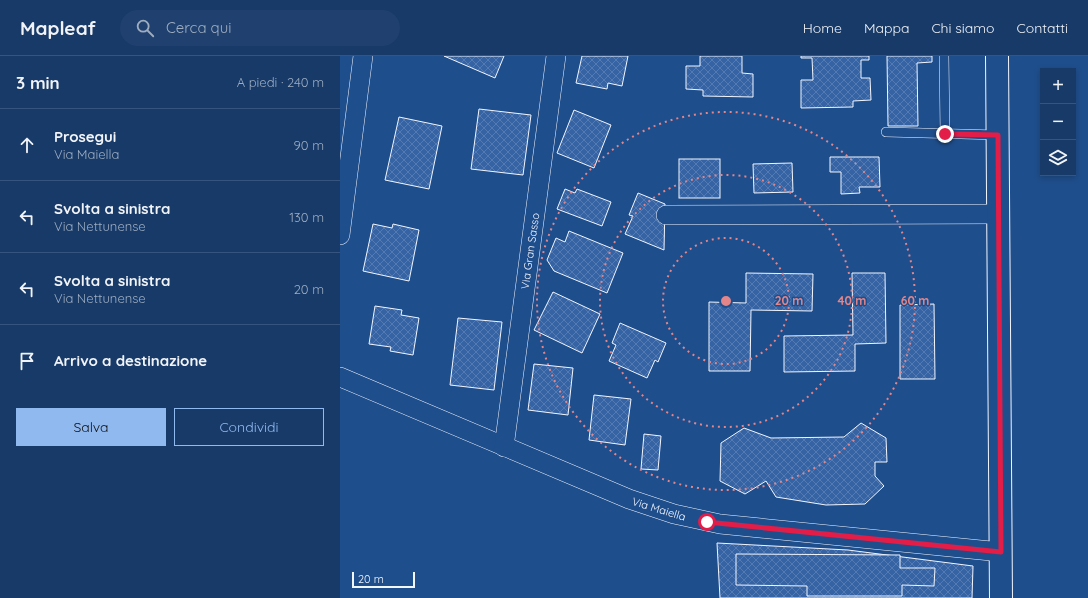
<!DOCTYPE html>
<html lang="it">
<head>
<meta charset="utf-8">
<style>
  :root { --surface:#173a69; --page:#20416f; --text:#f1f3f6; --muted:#9eadc0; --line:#36547d; --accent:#90b9f0 }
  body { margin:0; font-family:Quicksand,sans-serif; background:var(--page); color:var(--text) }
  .controls { position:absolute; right:12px; top:12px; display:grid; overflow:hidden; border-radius:0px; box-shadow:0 2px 6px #0003 }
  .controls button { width:36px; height:36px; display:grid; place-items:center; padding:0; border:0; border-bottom:1px solid var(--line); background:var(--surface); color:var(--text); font:20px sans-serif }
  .scale { position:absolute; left:12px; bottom:10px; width:63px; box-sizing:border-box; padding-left:4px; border:2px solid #f2f6ff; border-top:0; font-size:11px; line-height:14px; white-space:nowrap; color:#f2f6ff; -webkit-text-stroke:3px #1f4e8c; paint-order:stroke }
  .stop { position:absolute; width:12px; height:12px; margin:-9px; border:3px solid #e11d48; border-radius:50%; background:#fff }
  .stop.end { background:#e11d48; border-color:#fff; box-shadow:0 1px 4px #0008 }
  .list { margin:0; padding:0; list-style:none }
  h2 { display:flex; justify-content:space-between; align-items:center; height:52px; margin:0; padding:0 16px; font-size:17px }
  h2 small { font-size:13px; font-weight:400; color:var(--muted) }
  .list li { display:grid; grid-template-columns:26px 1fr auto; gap:12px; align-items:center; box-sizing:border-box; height:72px; padding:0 16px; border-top:1px solid var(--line) }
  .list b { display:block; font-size:15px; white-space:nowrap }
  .list p { margin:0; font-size:13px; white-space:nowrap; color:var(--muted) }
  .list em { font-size:13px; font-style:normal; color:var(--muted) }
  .actions { display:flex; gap:8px; padding:12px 16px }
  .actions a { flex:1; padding:9px 0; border:1px solid var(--accent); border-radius:0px; text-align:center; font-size:14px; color:var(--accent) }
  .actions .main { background:var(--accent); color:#111 }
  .icon { flex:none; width:22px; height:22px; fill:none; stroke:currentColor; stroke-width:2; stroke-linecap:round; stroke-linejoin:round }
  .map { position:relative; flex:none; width:748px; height:542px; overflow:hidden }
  header { display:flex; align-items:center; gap:24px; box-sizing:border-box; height:56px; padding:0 20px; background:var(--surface); border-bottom:1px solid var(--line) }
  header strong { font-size:19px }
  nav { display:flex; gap:22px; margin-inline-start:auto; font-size:14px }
  .search { width:280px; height:36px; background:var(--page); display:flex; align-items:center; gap:10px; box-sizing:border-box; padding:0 14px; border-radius:22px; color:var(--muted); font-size:15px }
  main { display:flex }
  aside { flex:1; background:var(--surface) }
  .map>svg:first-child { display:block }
</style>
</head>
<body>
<header>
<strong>Mapleaf</strong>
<div class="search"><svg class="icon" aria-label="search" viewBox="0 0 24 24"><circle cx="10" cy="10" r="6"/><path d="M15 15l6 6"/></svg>Cerca qui</div>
<nav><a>Home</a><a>Mappa</a><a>Chi siamo</a><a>Contatti</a></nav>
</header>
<main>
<aside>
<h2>3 min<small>A piedi · 240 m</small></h2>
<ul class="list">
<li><svg class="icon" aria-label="ahead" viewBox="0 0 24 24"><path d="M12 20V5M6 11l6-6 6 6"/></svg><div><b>Prosegui</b><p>Via Maiella</p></div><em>90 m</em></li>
<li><svg class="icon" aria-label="left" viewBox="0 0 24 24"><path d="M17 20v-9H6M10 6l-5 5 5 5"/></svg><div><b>Svolta a sinistra</b><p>Via Nettunense</p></div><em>130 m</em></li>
<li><svg class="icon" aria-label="left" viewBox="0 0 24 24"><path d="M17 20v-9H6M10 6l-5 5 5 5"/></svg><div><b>Svolta a sinistra</b><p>Via Nettunense</p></div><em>20 m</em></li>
<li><svg class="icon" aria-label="arrive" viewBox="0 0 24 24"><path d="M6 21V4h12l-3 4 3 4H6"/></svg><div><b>Arrivo a destinazione</b></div></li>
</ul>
<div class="actions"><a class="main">Salva</a><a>Condividi</a></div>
</aside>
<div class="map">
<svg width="748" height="542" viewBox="0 0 748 542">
  <defs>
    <pattern id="building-cross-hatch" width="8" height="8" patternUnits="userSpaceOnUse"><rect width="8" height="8" fill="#3563a3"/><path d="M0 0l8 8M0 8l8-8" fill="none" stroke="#537ab1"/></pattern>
  </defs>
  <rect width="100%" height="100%" fill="#1f4e8c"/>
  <g fill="url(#building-cross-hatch)" stroke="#f2f6ff">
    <path d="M104,0H164L155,22Z"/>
    <path d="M242,0H288L282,30L268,27L267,33L236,27Z"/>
    <path d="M360,0H402V17L413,18V41L363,40V34L346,33V10H360Z"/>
    <path d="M461,0H529V4H521V22H530L531,44L513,45V51L461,52V24H473L472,2H461Z"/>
    <path d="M547,0H592V6L577,7L578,70H548Z"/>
    <path d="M139,53L191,59L183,119L131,113Z"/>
    <path d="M234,54L271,69L254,112L217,97Z"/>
    <path d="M59,61L102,70L89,133L45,124Z"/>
    <path d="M490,101H539L540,131H519L520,137L501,138V116H490Z"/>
    <rect x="339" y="103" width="41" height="39"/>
    <path d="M452,107L453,136L414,137L413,108Z"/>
    <path d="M225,133L235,137L237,133L271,146L262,170L217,153Z"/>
    <path d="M298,137L325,148L324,194L285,178L293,160L289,159Z"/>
    <path d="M33,168L52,172L53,168L79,174L69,225L23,215Z"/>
    <path d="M229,175L283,197L267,237L214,215L207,204L216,182L225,186Z"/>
    <path d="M406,217L473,218L472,255L411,254L410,315H369V246L406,247Z"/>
    <path d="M512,217H545L546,287L515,288V315L444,316V280L513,279Z"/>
    <path d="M213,236L260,258L242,297L194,274Z"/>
    <path d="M594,248L595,323H560V249Z"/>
    <path d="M35,250L62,254L61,259L79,262L73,299L50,295L51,291L29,288Z"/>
    <path d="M118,262L162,266L154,334L110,329Z"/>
    <path d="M280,267L326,287L318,306L315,304L307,322L269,305L276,289L272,287Z"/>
    <path d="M194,308L233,312L228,359L188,354Z"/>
    <path d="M254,339L291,343L285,389L249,384Z"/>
    <path d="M521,367L546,382L547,406H535V420L544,430L525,448L486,449L436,441L426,425L405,438L380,425L381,387L404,372L431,382L504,381Z"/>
    <path d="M304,378L321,380L318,414L301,413Z"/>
    <path d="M377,487L508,494L633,510L632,542H380Z"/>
    <path d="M396,498L560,499V512H595L594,530L562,529V540H467V530L396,529Z"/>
  </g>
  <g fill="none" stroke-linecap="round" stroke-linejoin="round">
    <defs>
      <g id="lane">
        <path d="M604,0L605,78"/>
        <path d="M546,76L658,79"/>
      </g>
      <g id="street">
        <path d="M326,159L658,158"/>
        <path d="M0,179L23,0"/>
        <path d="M0,321L289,443L334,458L380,468L661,496"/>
        <path d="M164,391L216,0"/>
      </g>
      <path id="primary" d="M657,0L661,542"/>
    </defs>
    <use href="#lane" stroke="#f2f6ff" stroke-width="10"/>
    <use href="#street" stroke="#f2f6ff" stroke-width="20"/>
    <use href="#primary" stroke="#f2f6ff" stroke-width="24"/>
    <use href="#lane" stroke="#1f4e8c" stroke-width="9"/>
    <use href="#street" stroke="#1f4e8c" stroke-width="19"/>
    <use href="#primary" stroke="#1f4e8c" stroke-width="22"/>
  </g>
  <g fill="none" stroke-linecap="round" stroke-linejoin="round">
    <path stroke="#e11d48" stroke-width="5" d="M367,466L661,496L658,79L605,78"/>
  </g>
  <g fill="none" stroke="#e38589" stroke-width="2" stroke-dasharray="2 4">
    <circle cx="386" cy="245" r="63"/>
    <circle cx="386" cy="245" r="126"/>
    <circle cx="386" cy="245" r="189"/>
  </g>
  <g text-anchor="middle" stroke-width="3" stroke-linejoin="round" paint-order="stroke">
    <g font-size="11" fill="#f2f6ff" stroke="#1f4e8c">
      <text transform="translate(190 195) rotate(-82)" y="4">Via Gran Sasso</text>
      <text transform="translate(319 453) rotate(17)" y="4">Via Maiella</text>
    </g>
  </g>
  <circle cx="386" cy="245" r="6" fill="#e38589" stroke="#1f4e8c" stroke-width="2"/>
  <g font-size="12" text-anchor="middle" font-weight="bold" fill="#e38589" stroke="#1f4e8c" stroke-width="3" stroke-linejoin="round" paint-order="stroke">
    <text x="449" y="249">20 m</text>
    <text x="512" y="249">40 m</text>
    <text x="575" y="249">60 m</text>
  </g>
</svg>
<div class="controls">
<button>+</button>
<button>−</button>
<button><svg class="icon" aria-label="layers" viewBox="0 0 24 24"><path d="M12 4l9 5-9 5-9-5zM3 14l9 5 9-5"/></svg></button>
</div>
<div class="scale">20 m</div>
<div class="stop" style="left:367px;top:466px"></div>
<div class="stop end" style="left:605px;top:78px"></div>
</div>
</main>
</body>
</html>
